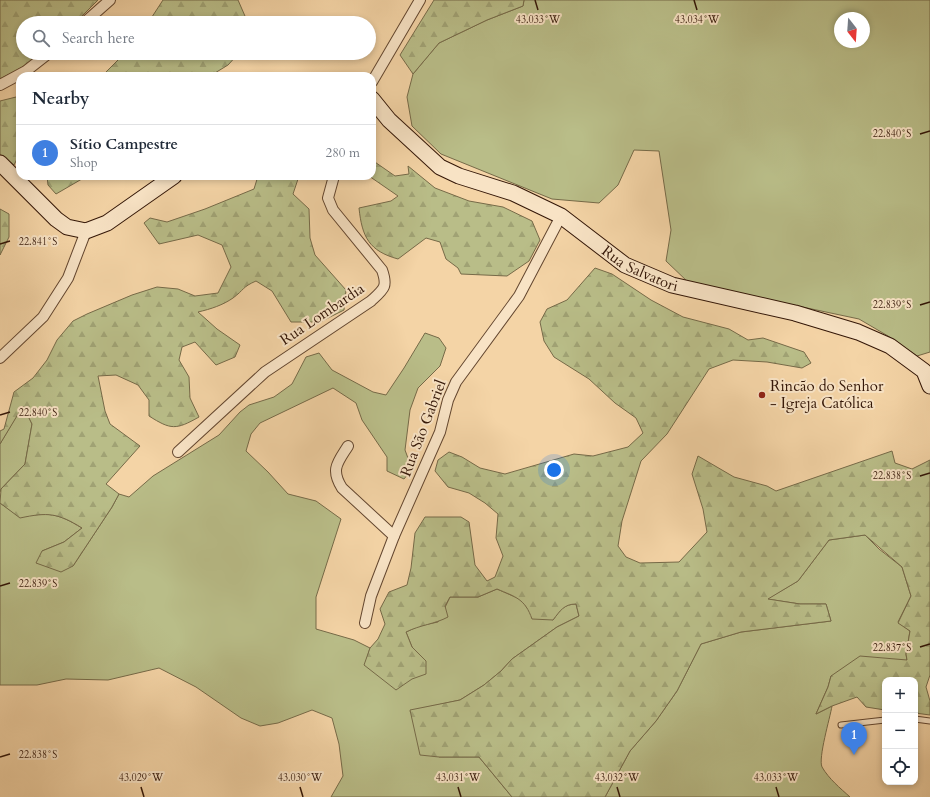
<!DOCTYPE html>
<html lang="en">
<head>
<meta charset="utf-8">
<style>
  :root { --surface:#fff; --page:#f2f2f3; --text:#1f2937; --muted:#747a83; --line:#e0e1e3; --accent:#b45309 }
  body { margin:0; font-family:Cardo,serif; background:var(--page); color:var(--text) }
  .controls { position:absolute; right:12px; bottom:12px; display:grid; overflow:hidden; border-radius:8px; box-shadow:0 2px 6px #0003 }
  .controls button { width:36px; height:36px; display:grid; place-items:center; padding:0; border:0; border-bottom:1px solid var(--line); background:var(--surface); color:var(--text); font:20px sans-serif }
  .compass { position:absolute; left:834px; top:12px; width:36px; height:36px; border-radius:50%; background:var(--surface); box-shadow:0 2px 6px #0003; rotate:163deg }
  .you { position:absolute; left:554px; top:470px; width:14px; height:14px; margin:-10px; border:3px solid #fff; border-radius:50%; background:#1a73e8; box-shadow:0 0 0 6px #1a73e833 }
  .badge { display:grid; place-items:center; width:26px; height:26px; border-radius:50%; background:var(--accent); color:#fff; font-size:13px; font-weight:700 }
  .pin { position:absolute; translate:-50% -33px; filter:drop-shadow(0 1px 2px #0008) }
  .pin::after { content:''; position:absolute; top:21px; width:14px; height:12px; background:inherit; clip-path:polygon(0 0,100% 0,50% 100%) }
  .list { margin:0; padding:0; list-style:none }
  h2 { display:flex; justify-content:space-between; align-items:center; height:52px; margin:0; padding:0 16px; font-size:17px }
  h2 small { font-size:13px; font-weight:400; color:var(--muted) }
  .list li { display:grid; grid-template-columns:26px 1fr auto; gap:12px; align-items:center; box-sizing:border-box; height:56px; padding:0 16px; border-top:1px solid var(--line) }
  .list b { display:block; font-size:15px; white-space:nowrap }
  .list p { margin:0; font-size:13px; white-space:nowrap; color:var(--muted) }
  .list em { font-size:13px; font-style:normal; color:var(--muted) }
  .icon { flex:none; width:22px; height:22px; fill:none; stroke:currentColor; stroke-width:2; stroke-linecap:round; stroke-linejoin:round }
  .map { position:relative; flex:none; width:930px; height:797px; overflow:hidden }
  .search { position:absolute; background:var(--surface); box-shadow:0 2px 6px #0003; left:16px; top:16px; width:360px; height:44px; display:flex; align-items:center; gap:10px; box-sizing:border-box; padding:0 14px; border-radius:22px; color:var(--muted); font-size:15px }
  .panel { position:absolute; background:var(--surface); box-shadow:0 2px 6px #0003; left:16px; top:72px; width:360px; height:108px; border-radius:12px }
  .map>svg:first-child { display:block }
</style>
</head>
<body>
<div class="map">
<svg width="930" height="797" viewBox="0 0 930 797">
  <defs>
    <pattern id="forest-firs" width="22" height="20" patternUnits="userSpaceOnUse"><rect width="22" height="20" fill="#b9bd88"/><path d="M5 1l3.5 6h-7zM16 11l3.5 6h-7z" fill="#a0a274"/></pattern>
  </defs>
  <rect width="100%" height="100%" fill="#f4d4a6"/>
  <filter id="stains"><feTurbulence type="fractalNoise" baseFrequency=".005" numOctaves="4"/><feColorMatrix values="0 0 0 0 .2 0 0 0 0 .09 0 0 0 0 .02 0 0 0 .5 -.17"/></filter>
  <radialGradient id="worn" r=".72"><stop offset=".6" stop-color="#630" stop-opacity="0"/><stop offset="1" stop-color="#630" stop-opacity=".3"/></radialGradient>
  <g fill="#b9bd88" stroke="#766a48" fill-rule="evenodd">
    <path d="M524,0H930V352L917,356L888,336L859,319L689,283L666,261L671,230L659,151L634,150L618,185L599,203L552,199L441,154L412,126L407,97L413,74L439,43L487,20L523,6ZM840,18H864V42H840Z"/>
    <path d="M425,333L439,338L446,348L440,366L418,388L410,410L405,450L412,469L404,479L387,471V457L362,420L356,403L333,388L260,423L251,434L246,451L268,472L288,494L316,501L341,519L316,597V629L354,640L370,648L365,665L426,661L412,647L406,632L419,626L438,622L450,597H478L497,589L522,600L528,609L553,620C560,610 564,604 576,604L579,616L557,627L512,659L501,671L484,685L460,700L410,711L439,757H479L512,797H331L343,776L339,744L332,718L312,710L278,723L260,726L241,718L196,687L159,668L108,680L66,679L37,685H0V503L20,517C49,512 57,513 82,528L64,542L42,551L73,566L112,507L119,494L129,497L153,476L219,435L240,412L249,405L274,397L292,384L306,357L319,353L332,370L373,392L386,395L404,368Z"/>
    <path d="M23,405L32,424L25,464L1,489L0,492V444Z"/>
    <path d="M865,535L879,549L902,567L911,596L898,622L910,631L906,654L907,661L831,676L828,687L816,714L832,706C830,718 818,758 822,767C829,779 840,788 850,797H605L630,751L656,721L677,691L701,644L741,632L831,621L826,604H800L767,599L798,581L829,540Z"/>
  </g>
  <g fill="url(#forest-firs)" stroke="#766a48">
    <path d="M0,0H98L75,23H23V53H45L36,60L0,79Z"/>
    <path d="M163,0H238L248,23H148Z"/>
    <path d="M434,0H524L523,6L487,20L439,43L413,74L400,55Z"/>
    <path d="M125,53H239L228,65L210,76H102Z"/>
    <path d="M20,96V153L14,165L0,154V101Z"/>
    <path d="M372,160L395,176L409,174L408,166L435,188L469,201L503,207L532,221L540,240L529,261L507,276L461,274L458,268L446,259L440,242L426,238L398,259C369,251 362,237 359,208L391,201L398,196L369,176H372Z"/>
    <path d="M47,176H87L56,194L48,185Z"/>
    <path d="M258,176H299L293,194L309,209L310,238L315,255L346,290L344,310L320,322H291L272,291L256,281C242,287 244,290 233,298C223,305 211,309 198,312L217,329L240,345L235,357L216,365L195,342L182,347L179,360L189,377L190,398L199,417C176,430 171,430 149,416V400L138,385L116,375L98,376L105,411L110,424L140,446L106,484L119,494L112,507L73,566L61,572L36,563L42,551L64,542L82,528C58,513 48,512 20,518L0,503L1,489L25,464L32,424L23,406L0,444V431L4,429L14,392L33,378L47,360L57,340L73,321L87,314L132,295L157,287L178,289L195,296L218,293L231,267L222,245L198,235L159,244L144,223L150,218L167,222L205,209L254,189Z"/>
    <path d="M0,209L9,214V237L0,255Z"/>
    <path d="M595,268L612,274L651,300L683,317L729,329L748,340L763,338L804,352L811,363L802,368L767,362L733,360L709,369L667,434L641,461L622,521L618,546L626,557L640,563L679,562L707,532L703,509L692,474L698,456L734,477L767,486L776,491L892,451L895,463L912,469L930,460V675L926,687L930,701V715L915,713V680H885V710L866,707L857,697L832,706L816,714L828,687L831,676L860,656L907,660L906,654L910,631L898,623L911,596L902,567L865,535L829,540L798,581L768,599L800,604H826L831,621L741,632L701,644L677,691L656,721L630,751L605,797H512L479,757H439L420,755L410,710L460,700L484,685L501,671L512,659L557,627L579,616L576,604C564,604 560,611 553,620L532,619C525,599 516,597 497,589L478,597H450L445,606L448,617C435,624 420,625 406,632L412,647L426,661V674L412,679L396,690L364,665L370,648L378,639L385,624L380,609L389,592L407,585L411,568L415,533L425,517H461L469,522L475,565L487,581L495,577L503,556L496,538L498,514L485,503L469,493L448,487L435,471L438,460L449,452L462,457L480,468L505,474L574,454L593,456L628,447L643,433L636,418L615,403L589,379L554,357L544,341L540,322L547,309L567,300Z"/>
  </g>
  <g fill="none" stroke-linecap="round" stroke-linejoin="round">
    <defs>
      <g id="lane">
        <path d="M915,719L930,721"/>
        <path d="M841,725L885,720"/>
      </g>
      <g id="street">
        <path d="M84,23L110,0"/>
        <path d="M372,82L420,0"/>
        <path d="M0,85L26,71L49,53"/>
        <path d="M0,358L43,317L68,278L86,231"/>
        <path d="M348,446C338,462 330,469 342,488L394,536"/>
        <path d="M178,452L265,372L371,301C384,289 388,287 382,270L333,210L328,198L334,176"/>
        <path d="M365,623L371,596L394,536L440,432L448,400L456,382L519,296L561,216"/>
      </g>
      <g id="secondary">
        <path id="s1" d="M372,99L389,120L440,167L459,176L513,193L561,216L625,265L672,285L795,313L858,332L890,346L924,371L930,386"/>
        <path d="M0,163L56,219L67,227L86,231L107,223L174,176"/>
      </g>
    </defs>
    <use href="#lane" stroke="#63462f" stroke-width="7"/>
    <use href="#street" stroke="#63462f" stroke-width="12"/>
    <use href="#secondary" stroke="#331607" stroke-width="17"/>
    <use href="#lane" stroke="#f8e3c5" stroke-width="5"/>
    <use href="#street" stroke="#f8e3c5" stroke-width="10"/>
    <use href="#secondary" stroke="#f8e3c5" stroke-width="15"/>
  </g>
  <path fill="none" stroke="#331607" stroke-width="1.5" d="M535,0L538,10M694,0L697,10M920,134L930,131M0,244L10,241M920,305L930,302M0,415L10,412M920,476L930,473M0,586L10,583M920,647L930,644M0,757L10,754M141,787L144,797M300,787L303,797M458,787L461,797M617,787L620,797M776,787L779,797"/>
  <circle fill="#8f2418" stroke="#f8e3c5" stroke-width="1.5" cx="762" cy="395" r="4"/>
  <g text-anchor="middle" stroke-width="4" stroke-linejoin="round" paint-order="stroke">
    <g font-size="15" fill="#331607" stroke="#f8e3c5">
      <text dy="5" stroke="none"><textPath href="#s1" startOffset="323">Rua Salvatori</textPath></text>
      <text transform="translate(322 314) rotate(-34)" y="5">Rua Lombardia</text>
      <text transform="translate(423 428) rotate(-69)" y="5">Rua São Gabriel</text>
    </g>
    <g font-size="15" fill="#331607" stroke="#f8e3c5" text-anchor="start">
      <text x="770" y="391">Rincão do Senhor<tspan x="770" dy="17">- Igreja Católica</tspan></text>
    </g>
  </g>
  <g font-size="10" text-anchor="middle" fill="#331607" stroke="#f8e3c5" stroke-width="4" stroke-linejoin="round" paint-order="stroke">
    <text x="538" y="23">43.033°W</text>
    <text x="697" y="23">43.034°W</text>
    <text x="892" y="137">22.840°S</text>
    <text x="38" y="245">22.841°S</text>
    <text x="892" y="308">22.839°S</text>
    <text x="38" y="416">22.840°S</text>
    <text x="892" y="479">22.838°S</text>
    <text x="38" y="587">22.839°S</text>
    <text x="892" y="651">22.837°S</text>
    <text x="38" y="758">22.838°S</text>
    <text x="141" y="781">43.029°W</text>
    <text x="300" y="781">43.030°W</text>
    <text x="458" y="781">43.031°W</text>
    <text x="617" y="781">43.032°W</text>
    <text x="776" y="781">43.033°W</text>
  </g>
  <rect width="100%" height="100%" filter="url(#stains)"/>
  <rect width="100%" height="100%" fill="url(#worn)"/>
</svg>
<div class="controls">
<button>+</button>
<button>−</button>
<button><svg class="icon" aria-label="locate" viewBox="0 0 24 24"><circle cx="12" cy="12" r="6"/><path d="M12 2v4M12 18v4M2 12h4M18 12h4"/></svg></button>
</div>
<svg class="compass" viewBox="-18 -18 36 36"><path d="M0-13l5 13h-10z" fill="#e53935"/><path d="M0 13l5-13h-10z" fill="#747a83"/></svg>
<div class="you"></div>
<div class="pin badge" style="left:854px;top:755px;background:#3f7fe0">1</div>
<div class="search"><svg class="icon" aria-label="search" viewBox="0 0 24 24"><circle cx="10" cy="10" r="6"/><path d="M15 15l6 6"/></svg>Search here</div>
<section class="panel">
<h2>Nearby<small></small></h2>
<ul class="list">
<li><span class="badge" style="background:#3f7fe0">1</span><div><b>Sítio Campestre</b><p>Shop</p></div><em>280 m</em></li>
</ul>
</section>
</div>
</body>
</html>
